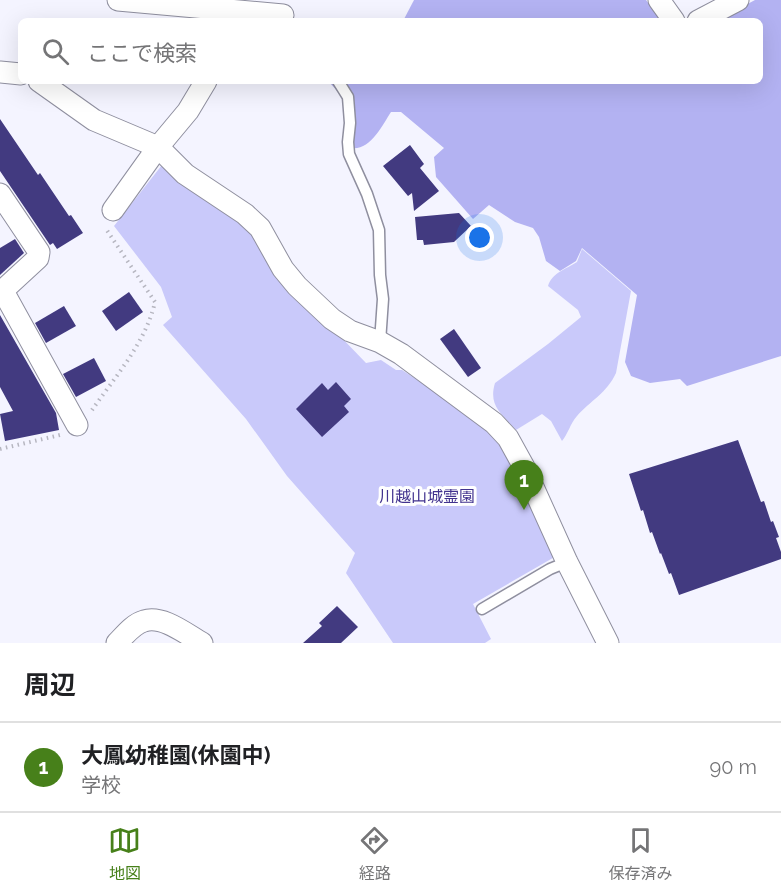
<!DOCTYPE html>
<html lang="ja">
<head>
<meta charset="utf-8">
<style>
  :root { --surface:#fff; --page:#f6f6f6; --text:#202124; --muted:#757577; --line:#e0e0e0; --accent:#47801a }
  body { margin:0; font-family:Raleway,"Noto Sans JP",sans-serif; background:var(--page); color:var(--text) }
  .you { position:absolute; left:480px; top:238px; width:21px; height:21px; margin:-15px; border:4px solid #fff; border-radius:50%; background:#1a73e8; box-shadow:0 0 0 9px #1a73e833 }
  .badge { display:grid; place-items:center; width:39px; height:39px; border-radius:50%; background:var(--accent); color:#fff; font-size:20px; font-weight:700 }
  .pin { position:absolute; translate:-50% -50px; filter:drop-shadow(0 2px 3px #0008) }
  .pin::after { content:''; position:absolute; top:32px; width:21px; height:18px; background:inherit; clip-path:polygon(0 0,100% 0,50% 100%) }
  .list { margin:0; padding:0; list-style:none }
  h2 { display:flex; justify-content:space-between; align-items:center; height:78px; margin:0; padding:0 24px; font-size:26px }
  h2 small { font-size:20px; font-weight:400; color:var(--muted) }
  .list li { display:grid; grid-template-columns:39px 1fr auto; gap:18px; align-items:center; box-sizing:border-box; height:90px; padding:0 24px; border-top:2px solid var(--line) }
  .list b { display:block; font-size:22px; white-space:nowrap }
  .list p { margin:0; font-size:20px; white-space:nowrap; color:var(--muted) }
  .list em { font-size:20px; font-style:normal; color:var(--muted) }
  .icon { flex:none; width:33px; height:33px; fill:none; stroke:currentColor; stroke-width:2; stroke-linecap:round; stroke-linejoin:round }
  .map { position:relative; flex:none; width:781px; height:643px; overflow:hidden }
  .search { position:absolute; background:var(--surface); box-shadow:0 6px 24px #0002; left:18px; right:18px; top:18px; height:66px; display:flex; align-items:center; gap:15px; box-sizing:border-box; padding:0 21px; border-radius:9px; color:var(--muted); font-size:22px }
  .sheet { height:168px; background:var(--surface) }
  nav { display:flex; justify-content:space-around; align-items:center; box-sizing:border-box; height:84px; border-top:2px solid var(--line); background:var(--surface); font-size:16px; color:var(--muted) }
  nav a { display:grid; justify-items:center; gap:3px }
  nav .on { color:var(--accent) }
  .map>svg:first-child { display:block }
</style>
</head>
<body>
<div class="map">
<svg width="781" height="643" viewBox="0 0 781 643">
  <rect width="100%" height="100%" fill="#f4f4ff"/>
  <g fill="#c9c9fa">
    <path d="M162,165L244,221L338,334L366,363L381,360L396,370H402L472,415L502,444L558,555L473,604L491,639L485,643H393L346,573L355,553L287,476L246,419L163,325L172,317L161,287L114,226Z"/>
    <path d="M582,249L631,291L616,373C607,393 590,401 577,416C570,424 568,434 562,441L551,421L542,414L516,430C502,414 488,406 495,383L548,344L581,317L578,310L548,286C552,273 566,269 577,262Z"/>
  </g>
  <g fill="#b3b2f2">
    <path d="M414,0H646L663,21H403Z"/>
    <path d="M755,0H781V356L687,386L680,379L650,383L631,376L625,362L637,295L582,248L576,261L560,271L546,261L539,237L533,228L515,222L489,205L473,219L436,177L434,157L444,148L401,112H391C382,126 370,151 351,148L352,117L342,96L328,81H760V21H716Z"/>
  </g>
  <g fill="#423a80">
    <path d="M0,119L38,175L40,173L69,216L71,215L83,233L57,249L53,243L50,245L0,171Z"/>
    <path d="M410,145L424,164L420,168L439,191L414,211L412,193L408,196L383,166Z"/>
    <path d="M459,213L471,226L454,242L424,245L423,240H417L415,217Z"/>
    <path d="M15,239L24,253L0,275V248Z"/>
    <path d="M129,292L143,312L116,331L102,311Z"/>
    <path d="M64,306L76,326L46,343L35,323Z"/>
    <path d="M0,315L56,413L59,430L5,441L0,414L13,411L0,387Z"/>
    <path d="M454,329L481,368L468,377L440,339Z"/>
    <path d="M94,358L106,381L76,397L63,374Z"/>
    <path d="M336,382L351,399L344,406L349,412L322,437L296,409L322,383L328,390Z"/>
    <path d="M738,440L761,502L764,501L771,522L773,521L779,537L776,538L781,552V559L679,595L671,573L669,574L661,553L660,554L652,532L650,533L643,510L641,511L629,474Z"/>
    <path d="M337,606L358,627L341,643H303L322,626L319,623Z"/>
  </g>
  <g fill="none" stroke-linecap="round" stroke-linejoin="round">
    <defs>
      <g id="lane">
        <path d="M338,81L348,97L350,123L348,142L349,154L367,194L379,230L380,275L383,299L380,342"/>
        <path d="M482,609L550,569L567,562"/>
      </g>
      <g id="street">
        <path d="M118,0L283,15"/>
        <path d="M659,0L674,21"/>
        <path d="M698,21L738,0"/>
        <path d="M0,72L21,74"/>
        <path d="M39,81L94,120L158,147L185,174L245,214L260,228L283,269L297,286L332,319L350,331L380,342L401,354L494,423L508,438L524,467L567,562L608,643"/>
        <path d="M0,194L39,252L38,258L0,293"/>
        <path d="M113,210L158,147L188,111L206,81"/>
        <path d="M3,291L77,425"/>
        <path d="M117,643C124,636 133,624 144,621C163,615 186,634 202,643"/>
      </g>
    </defs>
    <use href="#lane" stroke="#8f8f9f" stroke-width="13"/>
    <use href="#street" stroke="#8f8f9f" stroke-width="23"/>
    <g stroke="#b6b6c0" stroke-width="4" stroke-dasharray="1.5 4.5" stroke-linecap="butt">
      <path d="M92,410C115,377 146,342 155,302L106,229"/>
      <path d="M0,449L60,435"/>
    </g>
    <use href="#lane" stroke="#fff" stroke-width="10"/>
    <use href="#street" stroke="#fff" stroke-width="21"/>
  </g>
  <g text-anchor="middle" stroke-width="6" stroke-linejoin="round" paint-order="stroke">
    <g font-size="16" fill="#42338f" stroke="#fff">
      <text x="427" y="502">川越山城霊園</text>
    </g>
  </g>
</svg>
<div class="you"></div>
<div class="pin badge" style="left:524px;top:510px">1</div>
<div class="search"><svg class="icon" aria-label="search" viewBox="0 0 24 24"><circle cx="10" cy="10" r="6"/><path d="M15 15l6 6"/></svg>ここで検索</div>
</div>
<section class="sheet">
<h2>周辺<small></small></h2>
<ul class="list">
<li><span class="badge">1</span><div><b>大鳳幼稚園(休園中)</b><p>学校</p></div><em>90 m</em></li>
</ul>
</section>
<nav>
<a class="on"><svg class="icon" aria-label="map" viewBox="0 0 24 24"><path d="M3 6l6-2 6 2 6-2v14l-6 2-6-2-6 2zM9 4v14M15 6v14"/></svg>地図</a>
<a><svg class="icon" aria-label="directions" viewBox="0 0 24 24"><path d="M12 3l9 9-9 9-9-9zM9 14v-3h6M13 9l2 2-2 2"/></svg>経路</a>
<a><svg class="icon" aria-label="saved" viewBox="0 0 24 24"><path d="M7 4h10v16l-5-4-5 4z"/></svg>保存済み</a>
</nav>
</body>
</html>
